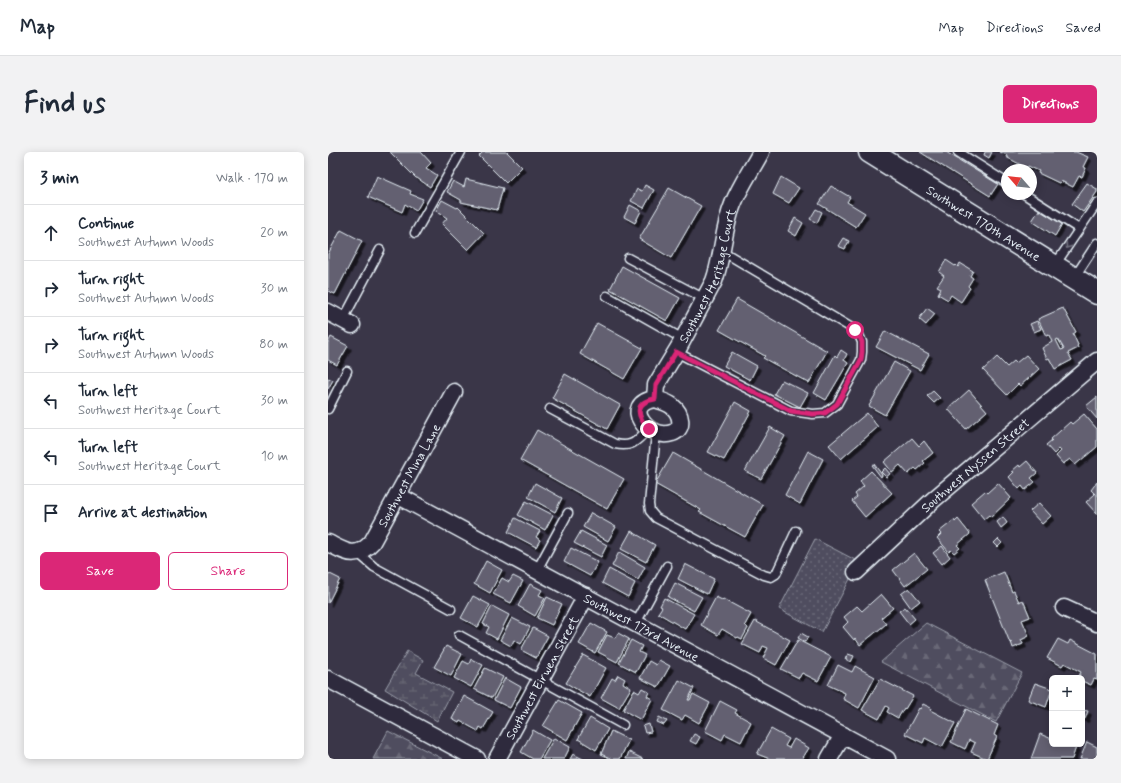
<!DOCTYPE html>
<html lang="en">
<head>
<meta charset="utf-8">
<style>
  :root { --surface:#fff; --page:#f2f2f3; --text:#1f2937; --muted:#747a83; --line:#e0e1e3; --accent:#db2777 }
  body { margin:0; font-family:Mynerve,sans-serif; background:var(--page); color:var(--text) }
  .controls { position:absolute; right:12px; bottom:12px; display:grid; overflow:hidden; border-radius:6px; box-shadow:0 2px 10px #0003 }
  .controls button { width:36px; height:36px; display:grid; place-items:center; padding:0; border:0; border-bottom:1px solid var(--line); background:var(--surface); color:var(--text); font:20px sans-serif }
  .compass { position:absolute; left:673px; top:12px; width:36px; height:36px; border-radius:50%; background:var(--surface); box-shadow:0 2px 10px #0003; rotate:298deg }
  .stop { position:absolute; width:12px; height:12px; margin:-9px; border:3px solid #db2777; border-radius:50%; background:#fff }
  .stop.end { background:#db2777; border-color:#fff; box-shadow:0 1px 4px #0008 }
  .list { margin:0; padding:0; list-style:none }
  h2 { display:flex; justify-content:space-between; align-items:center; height:52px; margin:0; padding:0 16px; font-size:17px }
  h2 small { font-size:13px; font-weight:400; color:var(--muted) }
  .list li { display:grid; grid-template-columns:26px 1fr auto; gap:12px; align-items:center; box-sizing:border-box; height:56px; padding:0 16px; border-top:1px solid var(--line) }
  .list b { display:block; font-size:15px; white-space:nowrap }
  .list p { margin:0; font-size:13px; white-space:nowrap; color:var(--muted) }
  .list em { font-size:13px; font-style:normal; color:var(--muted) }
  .actions { display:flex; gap:8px; padding:12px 16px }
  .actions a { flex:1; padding:9px 0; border:1px solid var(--accent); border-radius:6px; text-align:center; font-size:14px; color:var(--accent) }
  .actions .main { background:var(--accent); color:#fff }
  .icon { flex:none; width:22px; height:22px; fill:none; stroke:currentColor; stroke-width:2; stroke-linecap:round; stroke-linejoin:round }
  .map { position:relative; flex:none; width:769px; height:607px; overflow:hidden; border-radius:6px }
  header { display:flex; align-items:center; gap:24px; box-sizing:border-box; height:56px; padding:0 20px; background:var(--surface); border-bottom:1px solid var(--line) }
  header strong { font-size:19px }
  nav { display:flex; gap:22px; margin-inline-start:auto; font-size:14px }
  .intro { display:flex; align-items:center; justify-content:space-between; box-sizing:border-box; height:96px; padding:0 24px }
  h1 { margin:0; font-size:28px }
  .button { padding:10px 18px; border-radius:6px; background:var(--accent); color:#fff; font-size:14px; font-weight:700 }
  main { display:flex; gap:24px; padding:0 24px }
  aside { flex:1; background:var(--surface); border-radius:6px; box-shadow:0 2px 10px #0003 }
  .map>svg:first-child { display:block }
</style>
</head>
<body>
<header>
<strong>Map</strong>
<nav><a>Map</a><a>Directions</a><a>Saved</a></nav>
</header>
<div class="intro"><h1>Find us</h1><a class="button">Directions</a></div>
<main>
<aside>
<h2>3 min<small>Walk · 170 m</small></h2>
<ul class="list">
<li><svg class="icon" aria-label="ahead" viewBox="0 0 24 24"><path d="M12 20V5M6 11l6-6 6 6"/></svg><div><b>Continue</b><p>Southwest Autumn Woods</p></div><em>20 m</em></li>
<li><svg class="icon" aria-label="right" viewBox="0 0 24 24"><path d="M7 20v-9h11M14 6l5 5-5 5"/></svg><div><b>Turn right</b><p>Southwest Autumn Woods</p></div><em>30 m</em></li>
<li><svg class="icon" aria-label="right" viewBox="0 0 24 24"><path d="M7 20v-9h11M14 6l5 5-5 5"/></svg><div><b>Turn right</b><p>Southwest Autumn Woods</p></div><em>80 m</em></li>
<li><svg class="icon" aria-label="left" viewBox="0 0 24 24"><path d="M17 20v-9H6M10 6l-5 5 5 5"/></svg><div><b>Turn left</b><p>Southwest Heritage Court</p></div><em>30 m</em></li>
<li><svg class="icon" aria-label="left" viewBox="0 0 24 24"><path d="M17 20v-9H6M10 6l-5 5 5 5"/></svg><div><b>Turn left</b><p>Southwest Heritage Court</p></div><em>10 m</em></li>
<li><svg class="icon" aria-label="arrive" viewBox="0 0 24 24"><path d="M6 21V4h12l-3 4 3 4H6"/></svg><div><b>Arrive at destination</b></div></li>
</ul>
<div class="actions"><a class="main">Save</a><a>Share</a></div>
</aside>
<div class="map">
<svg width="769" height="607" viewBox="0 0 769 607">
  <defs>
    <pattern id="green-dots" width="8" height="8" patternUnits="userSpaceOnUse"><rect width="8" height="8" fill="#504e5f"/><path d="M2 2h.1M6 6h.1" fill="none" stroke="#696877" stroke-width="1.8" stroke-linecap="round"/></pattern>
    <pattern id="forest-firs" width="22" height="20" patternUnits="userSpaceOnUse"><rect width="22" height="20" fill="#504e5f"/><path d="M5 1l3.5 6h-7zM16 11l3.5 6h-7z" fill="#696877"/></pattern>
    <pattern id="wetland-marsh" width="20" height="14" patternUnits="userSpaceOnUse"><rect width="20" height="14" fill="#504e5f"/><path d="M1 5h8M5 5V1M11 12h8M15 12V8" fill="none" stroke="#696877"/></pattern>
    <filter id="shadow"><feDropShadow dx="3.5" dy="3.5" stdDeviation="0" flood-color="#0009"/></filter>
  </defs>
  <rect width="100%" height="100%" fill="#3a3648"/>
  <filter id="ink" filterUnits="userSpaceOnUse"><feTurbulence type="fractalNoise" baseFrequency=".025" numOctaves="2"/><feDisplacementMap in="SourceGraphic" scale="8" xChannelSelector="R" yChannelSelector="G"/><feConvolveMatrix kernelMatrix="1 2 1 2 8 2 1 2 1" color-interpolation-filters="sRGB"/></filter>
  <g filter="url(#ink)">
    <path fill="url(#green-dots)" stroke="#9ca0ac" d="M487,387L531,410L494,480L451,457Z"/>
    <g fill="url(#forest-firs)" stroke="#9ca0ac">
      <path d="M598,471L694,521L668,570L553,510Z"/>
      <path d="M60,579L115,607H45Z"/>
    </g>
    <path fill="url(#wetland-marsh)" stroke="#9ca0ac" d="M79,499L95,508L88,521L124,540L109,569L57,537Z"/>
    <g fill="#636171" stroke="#e8f1f8" fill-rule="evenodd" filter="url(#shadow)">
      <path d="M62,0H93L103,11L98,16L109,23L102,35L89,26H88Z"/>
      <path d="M155,0H179L194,15L178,31L151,4Z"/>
      <path d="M592,0H618L670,32L662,44Z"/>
      <path d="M657,0H664L661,6L656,3Z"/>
      <path d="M672,0H748L760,5L755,15L758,16L754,25L751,24L745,35L733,29L731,31L710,21L711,19L700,14L699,16L678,5L679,3Z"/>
      <path d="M49,24L83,39L82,42L95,47L88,59L77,52L74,60L40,45Z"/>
      <path d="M453,25L471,36L461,51L445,42Z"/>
      <path d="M138,27L175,36L169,58L133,50V48L119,40L125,29L136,35Z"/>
      <path d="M759,31L769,37V40L755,60L744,52Z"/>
      <path d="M317,33L326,38L316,56L303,49L309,37L314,39Z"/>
      <path d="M503,34L522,45L519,50L537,61L528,75L491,52Z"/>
      <path d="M341,36L373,54L343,106L311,87Z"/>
      <path d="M114,48L129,56L130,55L156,81L140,98L114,72L119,66L108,59Z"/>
      <path d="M302,53L313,59L307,71L296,65Z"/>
      <path d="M488,57L494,60L489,71L482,67Z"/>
      <path d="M711,58L734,72L727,84L704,69Z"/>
      <path d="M467,66L475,71L468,84L460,79Z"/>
      <path d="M13,78L34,89L7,142L0,139V102Z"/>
      <path d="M515,86L521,89L517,97L510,94Z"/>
      <path d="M618,108L627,114L628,113L630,115L632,111L645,119L642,124L645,126L640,134L642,136L633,150L623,143L620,148L610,142L613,136L609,134L616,124L611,120Z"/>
      <path d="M294,114L352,146L339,169L282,137Z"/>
      <path d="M409,147L499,199L481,231L435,206L437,204L391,178Z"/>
      <path d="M599,156L607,162L598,173L591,167Z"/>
      <path d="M735,156L748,180L745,182L750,193L749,194L750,196L740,201L744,208L727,217L721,206L719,207L714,196L724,190L721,183L718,184L710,167ZM730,187L736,197L733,198L728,188Z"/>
      <path d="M709,169L713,177L706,180L702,172Z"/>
      <path d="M269,171L314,196L296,227L252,202Z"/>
      <path d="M557,179L601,202L592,218L548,195Z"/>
      <path d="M3,185L20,194L9,213L0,208V191Z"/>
      <path d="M513,198L519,202L516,208L520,211L498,248L486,241L507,203L509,205Z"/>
      <path d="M404,200L429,214L422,228L396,214Z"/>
      <path d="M698,203L711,217L692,234L690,232L679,243L655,218L669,205L679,215L686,209L688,211Z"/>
      <path d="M566,210L582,219L557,263L541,254Z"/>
      <path d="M237,222L292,253L279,277L224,246Z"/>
      <path d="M0,226L5,228L0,237Z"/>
      <path d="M454,228L480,241L472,255L446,242Z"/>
      <path d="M641,238L659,259L638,277L620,257Z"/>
      <path d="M605,239L612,246L606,251L599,244Z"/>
      <path d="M769,245V267L758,254Z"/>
      <path d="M407,250L423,259L396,308L380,300Z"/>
      <path d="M539,261L550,275L513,307L501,293Z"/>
      <path d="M756,262L769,277V295L747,313L742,307L735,312L728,304L733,299L731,297L726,302L718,293L724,288L723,287L742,270L744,272Z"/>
      <path d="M442,275L457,284L433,327L417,319Z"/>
      <path d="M209,278L296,327L279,357L192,308Z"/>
      <path d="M584,286L591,294L596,289L605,301L595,309L597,311L589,318L587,316L580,322L572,313L564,320L556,310Z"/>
      <path d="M480,299L495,307L472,352L457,343Z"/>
      <path d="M345,301L435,353L417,385L371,360L373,358L327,332Z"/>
      <path d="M699,309L709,321L703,326L707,330L697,338L694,334L691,337L681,325L686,320L684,319L691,313L692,315Z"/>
      <path d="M546,312L554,323L553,325L544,313Z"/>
      <path d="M557,316L562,322L558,325L553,320Z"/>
      <path d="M543,319L564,341L537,365L524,349L529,345L527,342L536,334L532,329Z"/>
      <path d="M769,330V362L758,350L767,342L763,338Z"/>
      <path d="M207,331L234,346L227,360L200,345Z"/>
      <path d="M670,331L683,346L663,365L661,363L656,367L643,351L657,339L659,341Z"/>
      <path d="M198,349L225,363L217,378L190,363Z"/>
      <path d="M711,351L723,364L714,372L702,359Z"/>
      <path d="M263,361L288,375L280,389L255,375Z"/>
      <path d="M675,365L679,371L673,376L669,370Z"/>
      <path d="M187,366L212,379L208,385L212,388L208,395L180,380Z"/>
      <path d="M630,367L642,382L629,393L632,396L626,401L623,398L621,400L609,386L613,382L611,380L626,368L627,370Z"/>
      <path d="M253,379L279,393L273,405L246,391Z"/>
      <path d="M303,379L327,393L318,410L293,397Z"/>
      <path d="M670,387L674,391L670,395L666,391Z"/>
      <path d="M614,394L622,405L614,412L605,401Z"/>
      <path d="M243,396L270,410L262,424L236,410Z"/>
      <path d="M291,400L317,415L310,428L284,414Z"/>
      <path d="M586,401L599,417L577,434L565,418Z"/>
      <path d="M158,409L174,418L162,441L146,432Z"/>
      <path d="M357,412L386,427L379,442L350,427Z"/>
      <path d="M281,417L307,431L300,445L274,431Z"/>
      <path d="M676,420L684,440L686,439L691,450L695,448L702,465L694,468L701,484L693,488L695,492L685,496L683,490L682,491L657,428Z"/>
      <path d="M0,421L12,427L0,451Z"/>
      <path d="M185,424L195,429L183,451L165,442L174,426L181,430Z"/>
      <path d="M347,431L374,445L366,459L340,445Z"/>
      <path d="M202,432L214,438L211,443L217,446L207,464L190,454Z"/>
      <path d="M581,436L592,449L583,456L573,442Z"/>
      <path d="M553,442L565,456L553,466L558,472L532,493L527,486L526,488L515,475L520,470L516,465L529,454L534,459Z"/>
      <path d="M145,444L162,453L150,475L133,466Z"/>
      <path d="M219,445L234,452L224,473L209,466Z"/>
      <path d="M388,445L394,448L395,447L423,462L417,473L420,476L414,487L410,485L409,486L394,477L390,483L373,473Z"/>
      <path d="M336,446L366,462L357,477L330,461L334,455L332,454Z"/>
      <path d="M164,454L181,463L169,487L158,481L161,475L155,472Z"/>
      <path d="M577,455L587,467L581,472L571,459Z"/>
      <path d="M184,466L202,475L193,492L186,488L183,494L172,488Z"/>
      <path d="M427,469L462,488L448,513L435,506L440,496L435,494L432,501L414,492Z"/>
      <path d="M263,471L279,480L267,501L251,492Z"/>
      <path d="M205,476L220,484L208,506L193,498Z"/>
      <path d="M290,481L301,487L289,510L270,500L279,483L287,486Z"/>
      <path d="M473,481L480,485L477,490L470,486Z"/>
      <path d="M730,487L740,492L742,488L769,502V528L766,527L763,533L754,529V526H750L753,520L736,511L734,514L719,506Z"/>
      <path d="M303,488L314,494L311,500L317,503L308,520L291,511Z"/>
      <path d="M470,488L503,505L490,529L474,521L471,526L453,517Z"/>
      <path d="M118,494L134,502L123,524L106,515Z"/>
      <path d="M520,502L526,504L523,510L517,507Z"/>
      <path d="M255,503L278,516L262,545L238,531Z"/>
      <path d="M143,507L155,513L143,535L126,526L135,509L141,512Z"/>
      <path d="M331,508L342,514L330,535L312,526L321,509L328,513Z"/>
      <path d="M510,513L524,520L527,514L547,525L531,556L515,547L517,541L500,533Z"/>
      <path d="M157,516L175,525L164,546L146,537Z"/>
      <path d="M290,523L297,527L295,531L303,536L291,556L273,546L284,526L287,528Z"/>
      <path d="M177,526L193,535L182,556L166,548Z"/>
      <path d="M552,527L585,544L577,557L576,556L570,566L559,560L561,556L558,554L551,567L534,558Z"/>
      <path d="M351,528L366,536L360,548H362L365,542L382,551L371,571L357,563L354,568L335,558Z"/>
      <path d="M707,531L724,537L718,555L700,548Z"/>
      <path d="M314,536L321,540L319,544L324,547L313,568L295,558L306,538L311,541Z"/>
      <path d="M136,544L165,560L155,577L152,575L150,579L132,569L131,571L124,567Z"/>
      <path d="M231,548L254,561L239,588L215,574Z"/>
      <path d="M392,549L409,558L407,561L423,570L413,590L397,582L394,588L377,579Z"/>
      <path d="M595,552L603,556L602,558L627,571L614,595L597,586L595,591L577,582L591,556L592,557Z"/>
      <path d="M638,557L670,573L666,583L669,585L659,607L643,600L647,591L641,588L637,597L623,590Z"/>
      <path d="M754,558L760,559L757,567L754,566Z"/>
      <path d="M331,565L339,569L336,573L329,570Z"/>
      <path d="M262,566L280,577L268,598L250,587Z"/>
      <path d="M321,572L323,580L317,581L315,574Z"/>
      <path d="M443,577L461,587L457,594L461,596L466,587L481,596L474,607H442L429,602Z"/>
      <path d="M205,578L222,588L211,607H205L193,600Z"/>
      <path d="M283,579L301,588L292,607H284L273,602Z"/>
      <path d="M366,582L372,585L368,592L362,589Z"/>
      <path d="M712,582L724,587V592H739L748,595L744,607H703Z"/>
      <path d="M226,586L242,595L236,607H214Z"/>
      <path d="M759,590L769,595V607H752Z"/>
      <path d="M301,600L315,607H298Z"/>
      <path d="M245,602L255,607H242Z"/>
    </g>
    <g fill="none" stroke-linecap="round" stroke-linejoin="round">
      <defs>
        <g id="service">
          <path d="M630,0L679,31"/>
          <path d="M696,42L751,77"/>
          <path d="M87,81L133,0"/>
          <path d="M300,106L377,147"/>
          <path d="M727,113L769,51"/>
          <path d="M746,126L769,91"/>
          <path d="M279,144L355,187"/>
          <path d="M15,168L52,98"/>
          <path d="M348,200L463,259L485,262L497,261L509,252L533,208L534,200V190L531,183L527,178L394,99"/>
          <path d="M0,257L19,219"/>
          <path d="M222,257L287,292C306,296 308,288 321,277"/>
          <path d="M328,281L321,352L322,359L328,366L436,423L443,425L448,422L468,379"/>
          <path d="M30,401L46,415L123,457"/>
          <path d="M209,418L240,361"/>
          <path d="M308,471L339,414"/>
          <path d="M131,483L295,573"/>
        </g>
        <g id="minor">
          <path d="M0,160L24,173"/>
          <path id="s1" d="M327,247L328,233L351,195L386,129C395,104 395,76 405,52C412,34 424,17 433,0"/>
          <path d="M327,247C333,249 339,250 344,254C353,261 357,277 344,281C320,289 292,252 327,247Z"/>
          <path id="s2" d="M69,343L559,607"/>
          <path id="s3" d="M0,391C18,400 28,408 44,390L126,240"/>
          <path id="s4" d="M528,420L605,348L769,209"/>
          <path d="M736,456L769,471"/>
          <path d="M0,527L149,607"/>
          <path id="s5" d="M169,607L258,444"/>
          <path d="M501,607L515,583"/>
        </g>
        <g id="secondary">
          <path id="s6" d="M542,0L769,141"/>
        </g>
      </defs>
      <use href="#service" stroke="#e8f1f8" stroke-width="11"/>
      <use href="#minor" stroke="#e8f1f8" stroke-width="19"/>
      <use href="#secondary" stroke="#e8f1f8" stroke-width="25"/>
      <use href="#service" stroke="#2f2a3d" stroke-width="8"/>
      <use href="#minor" stroke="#2f2a3d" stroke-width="16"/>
      <use href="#secondary" stroke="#2f2a3d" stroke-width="22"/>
    </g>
    <defs><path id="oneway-chevron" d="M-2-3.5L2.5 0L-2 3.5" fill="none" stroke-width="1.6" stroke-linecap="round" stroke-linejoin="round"/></defs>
    <use stroke="#70707e" href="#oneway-chevron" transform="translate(740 94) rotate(124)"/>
  </g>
  <g fill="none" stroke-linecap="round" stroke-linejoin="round" filter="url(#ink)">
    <path stroke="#db2777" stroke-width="5" d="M321,277C308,264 306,250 327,247L328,233L348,200L463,259L485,262L497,261L509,252L533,208L534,200V190L531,183L527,178"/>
  </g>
  <g text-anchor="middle" stroke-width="4" stroke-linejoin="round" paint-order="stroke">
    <g font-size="13" fill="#e8f1f8" stroke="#2f2a3d">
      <text dy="5" stroke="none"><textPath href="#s6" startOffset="134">Southwest 170th Avenue</textPath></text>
      <text dy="5" stroke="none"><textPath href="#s1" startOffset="136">Southwest Heritage Court</textPath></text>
      <text dy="5" stroke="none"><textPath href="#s4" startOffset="160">Southwest Nyssen Street</textPath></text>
      <text dy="5" stroke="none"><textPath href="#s3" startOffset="126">Southwest Mina Lane</textPath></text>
      <text dy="5" stroke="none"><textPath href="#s2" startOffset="278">Southwest 173rd Avenue</textPath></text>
      <text dy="5" stroke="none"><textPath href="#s5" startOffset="93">Southwest Eirwen Street</textPath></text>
    </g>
  </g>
</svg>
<div class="controls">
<button>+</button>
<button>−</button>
</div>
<svg class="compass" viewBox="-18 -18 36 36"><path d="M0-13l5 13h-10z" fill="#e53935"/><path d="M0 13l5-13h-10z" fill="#747a83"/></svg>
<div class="stop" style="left:527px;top:178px"></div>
<div class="stop end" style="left:321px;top:277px"></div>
</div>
</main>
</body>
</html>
